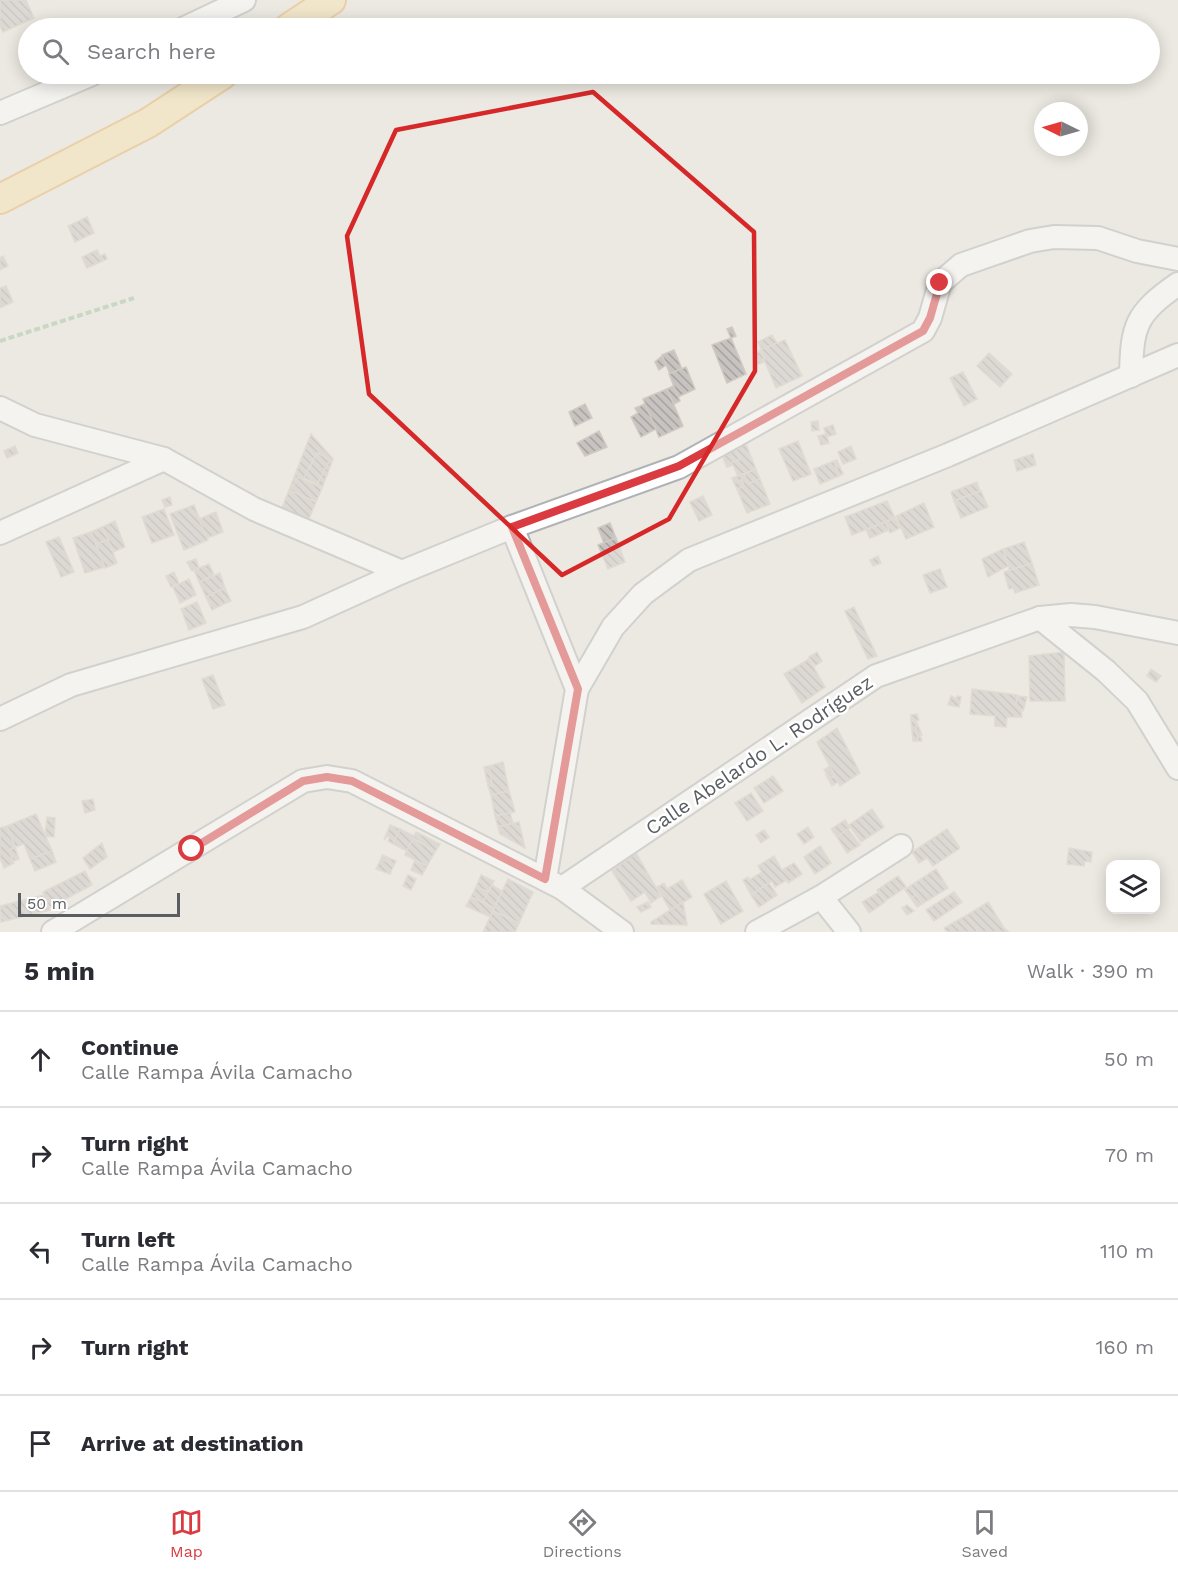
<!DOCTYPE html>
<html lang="en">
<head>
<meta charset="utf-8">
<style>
  :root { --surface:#fff; --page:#f7f7f7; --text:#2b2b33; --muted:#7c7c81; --line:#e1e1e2; --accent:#d93b41 }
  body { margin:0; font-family:"Work Sans",sans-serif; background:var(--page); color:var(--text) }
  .controls { position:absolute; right:18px; bottom:18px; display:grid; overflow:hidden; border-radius:12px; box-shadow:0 3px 15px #0003 }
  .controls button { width:54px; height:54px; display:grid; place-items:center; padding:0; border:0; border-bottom:2px solid var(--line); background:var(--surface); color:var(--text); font:30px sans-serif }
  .compass { position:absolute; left:1034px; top:102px; width:54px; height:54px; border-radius:50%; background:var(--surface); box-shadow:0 3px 15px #0003; rotate:275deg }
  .scale { position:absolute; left:18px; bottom:15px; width:162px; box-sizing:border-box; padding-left:6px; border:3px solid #5a5e62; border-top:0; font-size:16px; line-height:21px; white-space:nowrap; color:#5a5e62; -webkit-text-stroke:4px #fff; paint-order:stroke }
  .stop { position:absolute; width:18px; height:18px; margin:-14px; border:4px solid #d93b41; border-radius:50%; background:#fff }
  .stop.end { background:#d93b41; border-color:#fff; box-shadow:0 2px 6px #0008 }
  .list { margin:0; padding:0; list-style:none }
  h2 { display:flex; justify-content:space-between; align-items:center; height:78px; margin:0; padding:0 24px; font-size:26px }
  h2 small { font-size:20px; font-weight:400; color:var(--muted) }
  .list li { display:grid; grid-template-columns:39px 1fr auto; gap:18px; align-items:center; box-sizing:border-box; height:96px; padding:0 24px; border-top:2px solid var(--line) }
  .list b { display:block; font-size:22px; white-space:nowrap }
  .list p { margin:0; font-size:20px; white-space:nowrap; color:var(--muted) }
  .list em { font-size:20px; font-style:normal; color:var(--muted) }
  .icon { flex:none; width:33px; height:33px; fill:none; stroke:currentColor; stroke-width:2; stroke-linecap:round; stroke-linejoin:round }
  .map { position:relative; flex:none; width:1178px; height:932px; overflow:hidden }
  .search { position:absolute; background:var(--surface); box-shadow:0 3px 15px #0003; left:18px; right:18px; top:18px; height:66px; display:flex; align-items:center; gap:15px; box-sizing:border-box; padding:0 21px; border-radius:33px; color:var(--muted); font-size:22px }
  .sheet { height:558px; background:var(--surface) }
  nav { display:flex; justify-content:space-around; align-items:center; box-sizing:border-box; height:84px; border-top:2px solid var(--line); background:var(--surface); font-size:16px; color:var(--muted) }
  nav a { display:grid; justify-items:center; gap:3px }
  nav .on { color:var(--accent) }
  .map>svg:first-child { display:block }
</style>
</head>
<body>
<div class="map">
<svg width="1178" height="932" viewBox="0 0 1178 932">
  <defs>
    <pattern id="building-back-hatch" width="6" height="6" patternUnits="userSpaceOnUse" patternTransform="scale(1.5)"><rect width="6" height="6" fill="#c7c3c0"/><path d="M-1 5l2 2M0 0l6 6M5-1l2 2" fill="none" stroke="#a5a29f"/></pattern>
  </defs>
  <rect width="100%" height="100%" fill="#ece9e2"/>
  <g fill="url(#building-back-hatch)" stroke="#d0cac1" stroke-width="1.5">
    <path d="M0,0H26L34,18L3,32L0,26Z"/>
    <path d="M87,217L94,233L75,242L68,226Z"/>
    <path d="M97,250L100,256L105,254L107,259L87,268L82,257Z"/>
    <path d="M3,256L8,266L0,270V258Z"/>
    <path d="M6,286L13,302L0,308V288Z"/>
    <path d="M732,327L736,336L731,338L727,329Z"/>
    <path d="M772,335L777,343L762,350L758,342Z"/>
    <path d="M731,338L746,374L727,383L712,345Z"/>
    <path d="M785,340L802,376L776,388L760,350Z"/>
    <path d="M674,350L682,369L670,374L662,355Z"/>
    <path d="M761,351L765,362L758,364L755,353Z"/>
    <path d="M989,353L1012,374L1000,387L977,366Z"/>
    <path d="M662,356L666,365L659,370L655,362Z"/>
    <path d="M686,367L695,389L678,397L669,374Z"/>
    <path d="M963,372L977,399L964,406L950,378Z"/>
    <path d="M673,386L680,401L674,404L667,389Z"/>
    <path d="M667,389L683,426L659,437L643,399Z"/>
    <path d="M585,404L592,418L575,426L569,412Z"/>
    <path d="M645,404L656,429L641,437L631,417L638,413L635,408Z"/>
    <path d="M818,421L819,430L812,431L811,422Z"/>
    <path d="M833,425L836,434L827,437L829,443L821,445L818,436L826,434L824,428Z"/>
    <path d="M599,431L607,447L585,456L577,443Z"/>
    <path d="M311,434L333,459L322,488L317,484L330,459L317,453L304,480L298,477L291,491L316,502L308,521L282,508Z"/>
    <path d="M798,441L811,474L793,481L779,449Z"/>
    <path d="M746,444L756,469L738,476L733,465L727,467L726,465L740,459L735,448Z"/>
    <path d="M15,446L18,453L7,458L4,451Z"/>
    <path d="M851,446L856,459L843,464L838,452Z"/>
    <path d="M735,448L740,459L726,465L722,455Z"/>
    <path d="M317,453L330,459L317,484L304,478Z"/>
    <path d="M1033,454L1036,465L1017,471L1014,460Z"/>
    <path d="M837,460L843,474L839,476L834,461Z"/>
    <path d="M834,461L839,476L820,484L814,469Z"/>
    <path d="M756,469L760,479L748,484L744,474Z"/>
    <path d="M744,474L748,484L760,479L770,504L747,513L737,489L744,486L742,480L734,483L732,478Z"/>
    <path d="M298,477L322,488L316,502L291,491Z"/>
    <path d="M742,480L744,486L737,489L734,483Z"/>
    <path d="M977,482L980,491L954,501L951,492Z"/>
    <path d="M981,491L988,507L961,518L954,501Z"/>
    <path d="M703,496L712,515L699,521L690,502Z"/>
    <path d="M170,497L172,505L165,507L162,500Z"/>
    <path d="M887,501L895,518L852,535L845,517Z"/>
    <path d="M924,503L934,527L906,539L896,516Z"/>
    <path d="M194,505L208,540L184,550L170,514Z"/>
    <path d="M164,509L174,535L152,543L142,517Z"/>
    <path d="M216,512L223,532L207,538L199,519Z"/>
    <path d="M895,518L900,528L890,533L885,522Z"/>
    <path d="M115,521L125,547L113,552L102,527Z"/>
    <path d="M885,522L889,530L870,538L866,530Z"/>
    <path d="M610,523L616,538L604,543L598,528Z"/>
    <path d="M102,527L108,540L96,544L91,532Z"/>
    <path d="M91,532L105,567L85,573L73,538Z"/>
    <path d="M59,537L74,572L61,577L46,542Z"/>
    <path d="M616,538L625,562L608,569L598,545Z"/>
    <path d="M108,540L117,563L105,568L96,544Z"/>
    <path d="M1024,542L1032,563L1010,572L1003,549Z"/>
    <path d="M1003,549L1008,566L988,577L982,559Z"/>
    <path d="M878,556L881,563L873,566L870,560Z"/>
    <path d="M196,559L199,568L192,571L187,562Z"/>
    <path d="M1032,563L1039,585L1015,593L1013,588L1009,589L1004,572Z"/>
    <path d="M209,564L214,575L199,582L194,570Z"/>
    <path d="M940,569L947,587L930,593L923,575Z"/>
    <path d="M174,572L179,584L171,587L166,576Z"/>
    <path d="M220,573L225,588L206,597L199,582Z"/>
    <path d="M189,579L196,595L180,603L173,587Z"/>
    <path d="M225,588L231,601L226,603L220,590Z"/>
    <path d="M220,590L226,603L212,610L206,597Z"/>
    <path d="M197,602L206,623L189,630L181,609Z"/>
    <path d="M854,607L877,656L868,659L845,611Z"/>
    <path d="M817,652L822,661L815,666L809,657Z"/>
    <path d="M1064,652L1065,701H1030L1029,656Z"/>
    <path d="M809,659L825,687L802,703L784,674Z"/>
    <path d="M1151,669L1161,676L1156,682L1147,676Z"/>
    <path d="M213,675L225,705L213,709L202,679Z"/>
    <path d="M972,689L1017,695L1016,706H1020L1022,717H1007L1006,727L995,726V716L970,714Z"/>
    <path d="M951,696L957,699V696L961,697L959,707L948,705Z"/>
    <path d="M1017,696L1027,697L1023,711L1016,706Z"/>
    <path d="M917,714L919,720L916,721L922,735H920L922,741H918L915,720L911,721V715Z"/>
    <path d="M915,720L918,741H913L911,721Z"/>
    <path d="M837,728L860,773L840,786L817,742Z"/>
    <path d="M503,762L509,791L491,795L488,786L492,785L489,766Z"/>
    <path d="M489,766L492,785L488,786L484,767Z"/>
    <path d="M830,766L835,776L831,778L824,770Z"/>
    <path d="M826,775L831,778L835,776L838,782L832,786Z"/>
    <path d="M773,776L783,791L764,803L754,788Z"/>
    <path d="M509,791L515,812L495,816L491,795Z"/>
    <path d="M751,793L763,811L747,821L735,803Z"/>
    <path d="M93,799L95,810L85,813L82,801Z"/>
    <path d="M872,809L884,827L861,842L849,825Z"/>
    <path d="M510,813L513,823L498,827L495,816Z"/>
    <path d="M36,814L52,851L30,859L24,844L15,847L7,826Z"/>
    <path d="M47,817L55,818L54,837L45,836Z"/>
    <path d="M845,820L850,828L837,837L831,829Z"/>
    <path d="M519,822L525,848L500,834L498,827Z"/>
    <path d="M390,825L400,829L393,844L388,841L390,837L387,836L384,840Z"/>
    <path d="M7,826L15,847L9,850L14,863L4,868L0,858V828Z"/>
    <path d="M808,827L814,837L804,844L797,834Z"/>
    <path d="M400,829L414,836L407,851L393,844Z"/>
    <path d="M848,829L860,845L847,853L837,837Z"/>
    <path d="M947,829L960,848L933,866L927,858L919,863L912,852Z"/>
    <path d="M764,830L769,837L761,843L756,835Z"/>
    <path d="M416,832L440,844L435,852L413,838Z"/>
    <path d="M413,838L435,852L427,866L405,855Z"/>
    <path d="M102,843L107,857L90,869L83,858Z"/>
    <path d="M820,846L831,863L815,874L804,857Z"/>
    <path d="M15,847L19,859L13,861L9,850Z"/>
    <path d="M1069,848L1092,852L1091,862L1085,861L1084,866L1067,864Z"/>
    <path d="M52,851L56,862L35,871L30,859Z"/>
    <path d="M636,853L661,896L651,903L645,892L631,901L612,871Z"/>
    <path d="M382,855L396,861L394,865L381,859Z"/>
    <path d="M774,856L782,870L794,863L802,874L788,883L787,880L775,887L772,881L751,895L743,880L748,877L749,880L762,872L758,866Z"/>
    <path d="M381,859L394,865L390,874L376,869Z"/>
    <path d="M415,860L427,866L422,875L411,870Z"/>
    <path d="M936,869L948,888L922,904L910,886Z"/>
    <path d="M85,871L92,885L49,908L43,892Z"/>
    <path d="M408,875L416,879L411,890L403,886Z"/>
    <path d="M481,875L494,881L488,892L476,887Z"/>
    <path d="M898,876L906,887L885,901L877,890Z"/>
    <path d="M508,879L533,892L519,923L493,911Z"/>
    <path d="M682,880L692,897L670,910L657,887L664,883L667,889Z"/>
    <path d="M726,881L743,911L721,924L704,894Z"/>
    <path d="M769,883L777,895L759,907L751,895Z"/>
    <path d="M492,885L502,891L494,908L483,902Z"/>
    <path d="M910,886L916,895L911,898L905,890Z"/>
    <path d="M476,887L488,892L483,902L471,897Z"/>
    <path d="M879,892L885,902L869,913L862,902Z"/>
    <path d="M954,892L962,902L934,921L926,910Z"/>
    <path d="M44,895L50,910L1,922L0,906Z"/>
    <path d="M916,895L922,904L917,907L911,898Z"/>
    <path d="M471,897L494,908L490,917L466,906Z"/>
    <path d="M648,902L651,907L641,912L637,907Z"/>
    <path d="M683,902L687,925L651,924V922Z"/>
    <path d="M988,902L1004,928L1009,932H978L967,915Z"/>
    <path d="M907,905L914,911L907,915L902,908Z"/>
    <path d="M493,911L519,923L515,932H483Z"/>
    <path d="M967,915L978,932H947L944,928Z"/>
  </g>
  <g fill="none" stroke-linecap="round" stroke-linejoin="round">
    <defs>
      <g id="minor">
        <path d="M185,28L244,0"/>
        <path d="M0,113L92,74"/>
        <path d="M1131,376C1132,326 1135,314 1178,284"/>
        <path d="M0,408L35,425L164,459L254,509L402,572"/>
        <path d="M512,527L577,689L545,879"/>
        <path d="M0,533L164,459"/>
        <path d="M1040,618L1106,671L1137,701L1178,768"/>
        <path d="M577,689L613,627L643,594L689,560L948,455L1178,355"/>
        <path d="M0,719L71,685L303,617L402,572L512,527L679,467L923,331L930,318L940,283L961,265L1030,241L1054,237L1098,238L1137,251L1178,259"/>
        <path d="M562,888L876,676L1040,618L1071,615L1095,617L1178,633"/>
        <path d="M821,897L849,932"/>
        <path d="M53,932L303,781L327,777L352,781L562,888L622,932"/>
        <path d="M757,932L821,897L901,846"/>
      </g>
      <g id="major">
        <path d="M289,28L331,0"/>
        <path d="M0,199L148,123L223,74"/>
      </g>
    </defs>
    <use href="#minor" stroke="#b0b3b6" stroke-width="26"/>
    <use href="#major" stroke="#e4b163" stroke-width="32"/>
    <path stroke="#9cc4a2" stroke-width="4" stroke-dasharray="6 3" stroke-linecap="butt" d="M0,341L134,298"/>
    <use href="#minor" stroke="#fff" stroke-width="22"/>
    <use href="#major" stroke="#f7e2ac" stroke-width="28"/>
  </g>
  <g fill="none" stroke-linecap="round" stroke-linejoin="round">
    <path stroke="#d93b41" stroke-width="8" d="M192,849L303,781L327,777L352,781L545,879L578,689L512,527L679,466L923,331L930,318L940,283"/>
  </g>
  <path d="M0 0H1178V932H0ZM593,92L754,232L755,371L669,519L562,575L369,394L347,236L396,130Z" fill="#ece9e2" fill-opacity=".55" fill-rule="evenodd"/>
  <path fill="none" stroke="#d62828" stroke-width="4.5" stroke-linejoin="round" d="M593,92L754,232L755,371L669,519L562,575L369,394L347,236L396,130Z"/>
  <g text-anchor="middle" stroke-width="5" stroke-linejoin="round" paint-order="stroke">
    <g font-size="20" fill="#5a5e62" stroke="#fff">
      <text transform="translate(759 755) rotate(-34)" y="7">Calle Abelardo L. Rodríguez</text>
    </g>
  </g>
</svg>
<div class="controls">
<button><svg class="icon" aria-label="layers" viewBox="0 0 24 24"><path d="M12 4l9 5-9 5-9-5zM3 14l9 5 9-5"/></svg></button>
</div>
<svg class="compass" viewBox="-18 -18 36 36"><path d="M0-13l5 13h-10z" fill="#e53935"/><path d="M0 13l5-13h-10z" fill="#7c7c81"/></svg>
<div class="scale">50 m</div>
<div class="stop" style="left:192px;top:849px"></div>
<div class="stop end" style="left:940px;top:283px"></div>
<div class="search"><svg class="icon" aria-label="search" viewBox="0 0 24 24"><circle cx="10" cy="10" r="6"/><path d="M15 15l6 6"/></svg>Search here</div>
</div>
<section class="sheet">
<h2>5 min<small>Walk · 390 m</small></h2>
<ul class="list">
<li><svg class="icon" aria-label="ahead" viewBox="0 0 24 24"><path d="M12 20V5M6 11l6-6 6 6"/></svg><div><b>Continue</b><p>Calle Rampa Ávila Camacho</p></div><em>50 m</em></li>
<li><svg class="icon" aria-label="right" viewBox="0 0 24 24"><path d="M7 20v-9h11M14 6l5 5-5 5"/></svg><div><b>Turn right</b><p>Calle Rampa Ávila Camacho</p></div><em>70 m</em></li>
<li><svg class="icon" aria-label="left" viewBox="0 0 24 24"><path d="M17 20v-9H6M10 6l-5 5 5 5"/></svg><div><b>Turn left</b><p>Calle Rampa Ávila Camacho</p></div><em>110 m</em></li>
<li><svg class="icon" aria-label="right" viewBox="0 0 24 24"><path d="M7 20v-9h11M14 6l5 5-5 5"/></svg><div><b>Turn right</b></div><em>160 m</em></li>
<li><svg class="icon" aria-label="arrive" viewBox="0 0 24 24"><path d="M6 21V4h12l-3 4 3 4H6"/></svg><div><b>Arrive at destination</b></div></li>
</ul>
</section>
<nav>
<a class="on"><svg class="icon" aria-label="map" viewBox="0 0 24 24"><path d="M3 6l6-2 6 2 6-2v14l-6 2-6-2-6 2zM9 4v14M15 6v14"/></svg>Map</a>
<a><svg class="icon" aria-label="directions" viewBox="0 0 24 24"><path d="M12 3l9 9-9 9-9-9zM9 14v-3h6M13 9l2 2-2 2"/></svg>Directions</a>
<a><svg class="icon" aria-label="saved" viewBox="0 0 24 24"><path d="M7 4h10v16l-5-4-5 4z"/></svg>Saved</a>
</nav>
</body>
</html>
